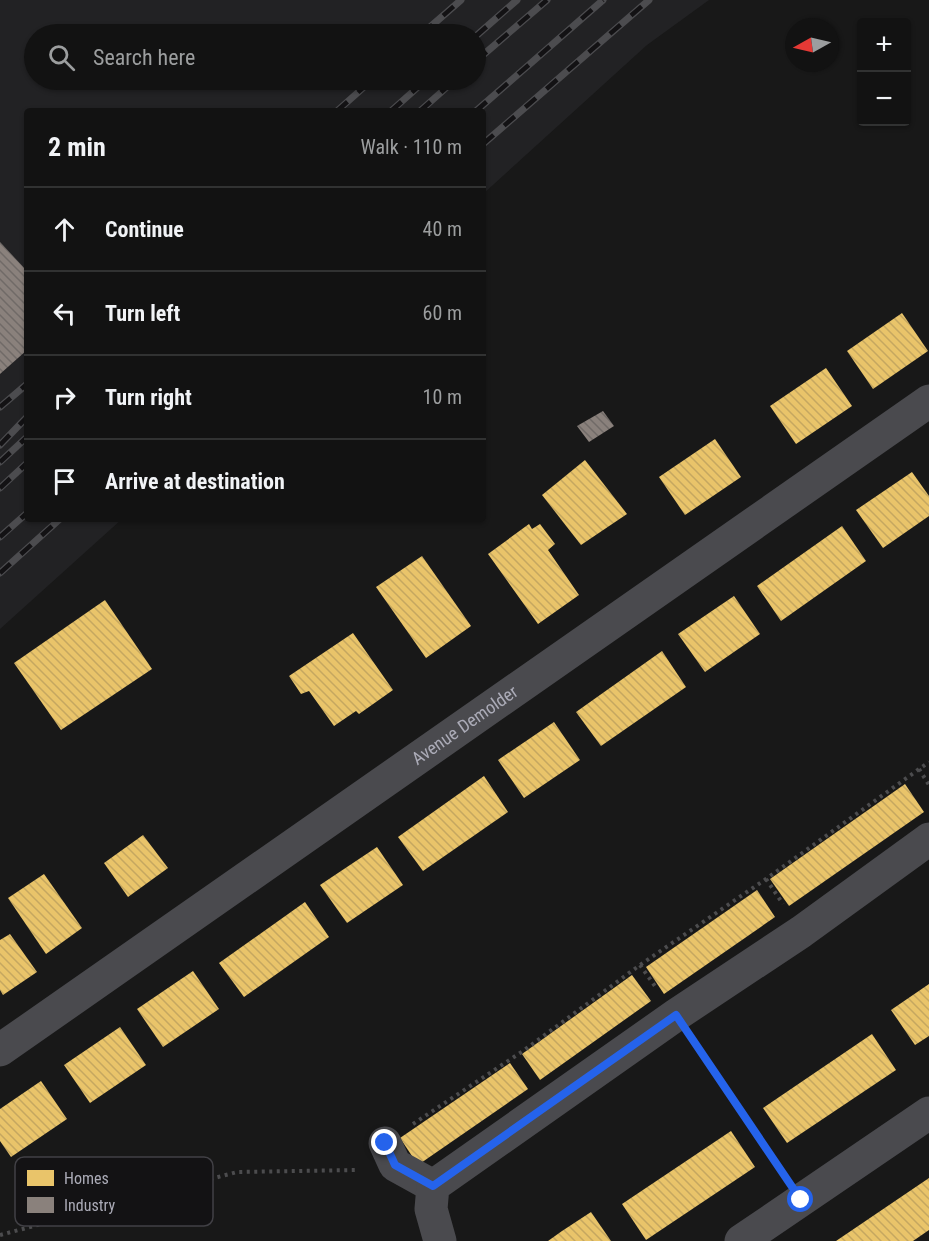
<!DOCTYPE html>
<html lang="en">
<head>
<meta charset="utf-8">
<style>
  :root { --surface:#121212; --page:#1b1b1b; --text:#f1f3f6; --muted:#9c9e9f; --line:#313232 }
  body { margin:0; font-family:"Roboto Condensed",sans-serif; background:var(--page); color:var(--text) }
  .controls { position:absolute; right:18px; top:18px; display:grid; overflow:hidden; border-radius:6px; box-shadow:0 2px 4px #0004 }
  .controls button { width:54px; height:54px; display:grid; place-items:center; padding:0; border:0; border-bottom:2px solid var(--line); background:var(--surface); color:var(--text); font:30px sans-serif }
  .compass { position:absolute; left:785px; top:18px; width:54px; height:54px; border-radius:50%; background:var(--surface); box-shadow:0 2px 4px #0004; rotate:262deg }
  .stop { position:absolute; width:18px; height:18px; margin:-14px; border:4px solid #2563eb; border-radius:50%; background:#fff }
  .stop.end { background:#2563eb; border-color:#fff; box-shadow:0 2px 6px #0008 }
  .list { margin:0; padding:0; list-style:none }
  h2 { display:flex; justify-content:space-between; align-items:center; height:78px; margin:0; padding:0 24px; font-size:26px }
  h2 small { font-size:20px; font-weight:400; color:var(--muted) }
  .list li { display:grid; grid-template-columns:39px 1fr auto; gap:18px; align-items:center; box-sizing:border-box; height:84px; padding:0 24px; border-top:2px solid var(--line) }
  .list b { display:block; font-size:22px; white-space:nowrap }
  .list em { font-size:20px; font-style:normal; color:var(--muted) }
  .icon { flex:none; width:33px; height:33px; fill:none; stroke:currentColor; stroke-width:2; stroke-linecap:round; stroke-linejoin:round }
  .map { position:relative; flex:none; width:929px; height:1241px; overflow:hidden }
  .search { position:absolute; background:var(--surface); box-shadow:0 2px 4px #0004; left:24px; top:24px; width:462px; height:66px; display:flex; align-items:center; gap:15px; box-sizing:border-box; padding:0 21px; border-radius:33px; color:var(--muted); font-size:22px }
  .panel { position:absolute; background:var(--surface); box-shadow:0 2px 4px #0004; left:24px; top:108px; width:462px; height:414px; border-radius:6px }
  .map>svg:first-child { display:block }
</style>
</head>
<body>
<div class="map">
<svg width="929" height="1241" viewBox="0 0 929 1241">
  <defs>
    <pattern id="homes-back-hatch" width="6" height="6" patternUnits="userSpaceOnUse" patternTransform="scale(1.5)"><rect width="6" height="6" fill="#e9c46a"/><path d="M-1 5l2 2M0 0l6 6M5-1l2 2" fill="none" stroke="#c5a760"/></pattern>
    <pattern id="industry-back-hatch" width="6" height="6" patternUnits="userSpaceOnUse" patternTransform="scale(1.5)"><rect width="6" height="6" fill="#8a817c"/><path d="M-1 5l2 2M0 0l6 6M5-1l2 2" fill="none" stroke="#706a67"/></pattern>
  </defs>
  <rect width="100%" height="100%" fill="#181818"/>
  <path fill="#222224" fill-rule="evenodd" d="M0,0H709L647,45L483,194V111H27V519H122L0,629ZM34,34H476V80H34Z"/>
  <g fill="url(#homes-back-hatch)">
    <path d="M902,313L928,351L873,389L847,351Z"/>
    <path d="M826,368L852,406L796,444L770,406Z"/>
    <path d="M715,439L741,477L685,515L659,477Z"/>
    <path d="M585,460L627,514L581,545L542,495Z"/>
    <path d="M912,472L929,496V516L883,548L856,510Z"/>
    <path d="M529,524L532,529L540,524L555,544L548,550L579,595L538,624L488,554Z"/>
    <path d="M842,526L866,561L781,621L757,586Z"/>
    <path d="M422,556L471,626L426,658L376,587Z"/>
    <path d="M734,596L760,634L705,672L678,634Z"/>
    <path d="M105,600L152,669L61,730L14,663Z"/>
    <path d="M353,633L393,690L359,714L356,711L334,726L309,691L301,694L289,676Z"/>
    <path d="M662,651L686,687L601,746L576,712Z"/>
    <path d="M554,722L580,760L524,798L498,760Z"/>
    <path d="M484,776L508,812L423,871L398,837Z"/>
    <path d="M905,784L924,812L789,906L770,879Z"/>
    <path d="M143,835L168,868L128,897L104,863Z"/>
    <path d="M377,847L403,885L347,923L320,885Z"/>
    <path d="M44,874L82,928L46,954L8,898Z"/>
    <path d="M757,890L775,917L664,994L646,967Z"/>
    <path d="M305,902L329,937L244,997L219,963Z"/>
    <path d="M10,934L37,972L3,995L0,990V940Z"/>
    <path d="M193,971L219,1009L163,1047L137,1009Z"/>
    <path d="M632,975L651,1001L540,1080L522,1054Z"/>
    <path d="M929,984V1036L915,1045L891,1010Z"/>
    <path d="M120,1027L146,1065L90,1103L64,1065Z"/>
    <path d="M872,1034L896,1070L787,1143L763,1108Z"/>
    <path d="M510,1063L528,1089L418,1165L400,1138Z"/>
    <path d="M41,1081L67,1119L11,1157L0,1141V1109Z"/>
    <path d="M731,1131L755,1167L646,1240L622,1204Z"/>
    <path d="M929,1178V1230L913,1241H836Z"/>
    <path d="M591,1212L611,1241H548L562,1231Z"/>
  </g>
  <g fill="url(#industry-back-hatch)">
    <path d="M0,242L27,271V350L0,374Z"/>
    <path d="M603,411L614,426L589,442L577,426Z"/>
  </g>
  <g fill="none" stroke-linecap="round" stroke-linejoin="round">
    <g stroke="#4c4c4e" stroke-width="4" stroke-dasharray="3 4.5" stroke-linecap="butt">
      <path d="M919,769L929,785"/>
      <path d="M766,879L783,904"/>
      <path d="M640,965L657,989"/>
      <path d="M696,1044L782,1172"/>
      <path d="M413,1124L523,1051L640,965L766,879L929,762"/>
      <path d="M0,1235L237,1172L359,1170"/>
    </g>
    <g stroke="#4a4a4e" stroke-width="33">
      <path id="s1" d="M0,1050L929,401"/>
      <path d="M385,1143L395,1165L433,1186"/>
      <path d="M440,1241L431,1209L433,1186L676,1015L801,932L929,839"/>
      <path d="M741,1241L929,1113"/>
    </g>
    <defs>
      <g id="rail">
        <path d="M422,34L461,0"/>
        <path d="M476,36L517,0"/>
        <path d="M476,61L547,0"/>
        <path d="M337,111L372,80"/>
        <path d="M391,111L426,80"/>
        <path d="M420,111L455,80"/>
        <path d="M476,111L603,0"/>
        <path d="M483,144L649,0"/>
        <path d="M0,407L27,384"/>
        <path d="M0,445L27,417"/>
        <path d="M0,462L27,437"/>
        <path d="M0,488L27,463"/>
        <path d="M0,537L27,513"/>
        <path d="M0,573L60,519"/>
      </g>
    </defs>
    <use href="#rail" stroke="#4c4c4f" stroke-width="7"/>
    <use href="#rail" stroke="#131214" stroke-width="4.5" stroke-dasharray="14" stroke-linecap="butt"/>
  </g>
  <g fill="none" stroke-linecap="round" stroke-linejoin="round">
    <path stroke="#2563eb" stroke-width="8" d="M385,1143L395,1165L433,1186L676,1015L801,1200"/>
  </g>
  <g text-anchor="middle" stroke-width="6" stroke-linejoin="round" paint-order="stroke">
    <g font-size="18" fill="#ababb7" stroke="#131214">
      <text dy="6" stroke="none"><textPath href="#s1" startOffset="567">Avenue Demolder</textPath></text>
    </g>
  </g>
  <rect x="15" y="1157" width="198" height="69" rx="9" fill="#131214" stroke="#414045" stroke-width="1.5"/>
  <rect x="27" y="1170" width="27" height="16" fill="#e9c46a"/>
  <rect x="27" y="1197" width="27" height="16" fill="#8a817c"/>
  <g font-size="16" fill="#ababb7">
    <text x="64" y="1184">Homes</text>
    <text x="64" y="1211">Industry</text>
  </g>
</svg>
<div class="controls">
<button>+</button>
<button>−</button>
</div>
<svg class="compass" viewBox="-18 -18 36 36"><path d="M0-13l5 13h-10z" fill="#e53935"/><path d="M0 13l5-13h-10z" fill="#9c9e9f"/></svg>
<div class="stop" style="left:801px;top:1200px"></div>
<div class="stop end" style="left:385px;top:1143px"></div>
<div class="search"><svg class="icon" aria-label="search" viewBox="0 0 24 24"><circle cx="10" cy="10" r="6"/><path d="M15 15l6 6"/></svg>Search here</div>
<section class="panel">
<h2>2 min<small>Walk · 110 m</small></h2>
<ul class="list">
<li><svg class="icon" aria-label="ahead" viewBox="0 0 24 24"><path d="M12 20V5M6 11l6-6 6 6"/></svg><div><b>Continue</b></div><em>40 m</em></li>
<li><svg class="icon" aria-label="left" viewBox="0 0 24 24"><path d="M17 20v-9H6M10 6l-5 5 5 5"/></svg><div><b>Turn left</b></div><em>60 m</em></li>
<li><svg class="icon" aria-label="right" viewBox="0 0 24 24"><path d="M7 20v-9h11M14 6l5 5-5 5"/></svg><div><b>Turn right</b></div><em>10 m</em></li>
<li><svg class="icon" aria-label="arrive" viewBox="0 0 24 24"><path d="M6 21V4h12l-3 4 3 4H6"/></svg><div><b>Arrive at destination</b></div></li>
</ul>
</section>
</div>
</body>
</html>
